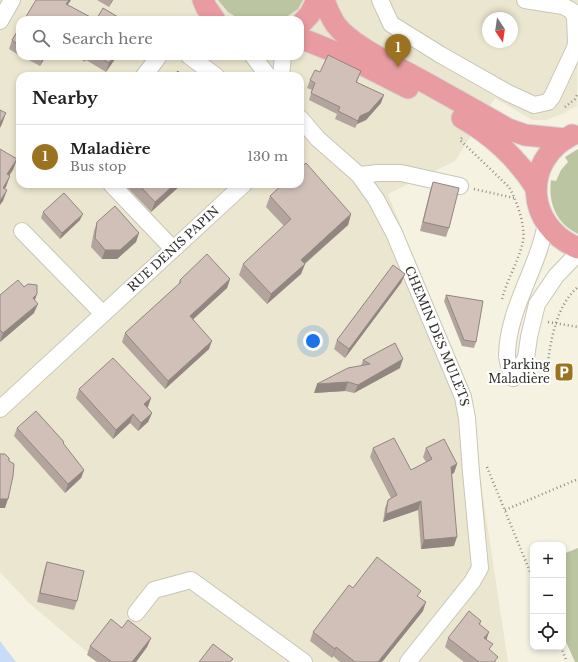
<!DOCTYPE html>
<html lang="en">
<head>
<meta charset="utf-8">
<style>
  :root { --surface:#fff; --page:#f6f6f6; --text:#222; --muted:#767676; --line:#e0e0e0; --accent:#9b721f }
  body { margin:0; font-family:"Libre Baskerville",serif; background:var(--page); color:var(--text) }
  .controls { position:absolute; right:12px; bottom:12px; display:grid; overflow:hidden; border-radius:8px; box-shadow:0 2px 6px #0003 }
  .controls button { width:36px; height:36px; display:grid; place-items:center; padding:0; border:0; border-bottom:1px solid var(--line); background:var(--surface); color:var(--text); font:20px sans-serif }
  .compass { position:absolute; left:482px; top:12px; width:36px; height:36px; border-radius:50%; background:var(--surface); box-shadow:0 2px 6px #0003; rotate:167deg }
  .you { position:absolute; left:313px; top:341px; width:14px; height:14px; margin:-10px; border:3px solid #fff; border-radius:50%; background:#1a73e8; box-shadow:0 0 0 6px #1a73e833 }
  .badge { display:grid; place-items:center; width:26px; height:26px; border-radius:50%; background:var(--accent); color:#fff; font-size:13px; font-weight:700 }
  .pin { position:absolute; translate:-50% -33px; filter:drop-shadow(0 1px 2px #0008) }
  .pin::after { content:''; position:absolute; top:21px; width:14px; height:12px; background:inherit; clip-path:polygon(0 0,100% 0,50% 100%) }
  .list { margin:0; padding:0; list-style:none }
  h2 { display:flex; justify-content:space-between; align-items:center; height:52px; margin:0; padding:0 16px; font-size:17px }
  h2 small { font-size:13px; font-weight:400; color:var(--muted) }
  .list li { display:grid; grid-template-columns:26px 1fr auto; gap:12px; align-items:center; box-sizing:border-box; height:64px; padding:0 16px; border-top:1px solid var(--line) }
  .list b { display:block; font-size:15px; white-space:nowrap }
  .list p { margin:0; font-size:13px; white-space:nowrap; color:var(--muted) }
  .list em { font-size:13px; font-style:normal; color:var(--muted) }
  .icon { flex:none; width:22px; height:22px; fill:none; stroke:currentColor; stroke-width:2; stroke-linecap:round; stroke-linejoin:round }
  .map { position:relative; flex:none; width:578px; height:662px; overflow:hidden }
  .search { position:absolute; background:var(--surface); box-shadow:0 2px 6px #0003; left:16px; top:16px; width:288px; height:44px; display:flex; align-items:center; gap:10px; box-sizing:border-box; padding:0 14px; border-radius:12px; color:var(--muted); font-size:15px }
  .panel { position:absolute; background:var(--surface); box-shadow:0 2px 6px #0003; left:16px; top:72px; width:288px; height:116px; border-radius:12px }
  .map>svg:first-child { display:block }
</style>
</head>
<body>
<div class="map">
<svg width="578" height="662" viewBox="0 0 578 662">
  <rect width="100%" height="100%" fill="#f5f2e2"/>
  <path fill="#ebe6cf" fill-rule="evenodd" d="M0,0H578L577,106L562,114L546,120H532L495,98L455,161L388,194L467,390L508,662H99L29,603L0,572ZM488,18H512V42H488ZM20,20H300V56H20ZM20,76H300V184H20Z"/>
  <g fill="#bcc5a1">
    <path d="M218,0H303L298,9L282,20H241L228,12Z"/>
    <path d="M578,149V234C556,223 548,203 551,180L556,181L561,170L568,162L565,157Z"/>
    <path d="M578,548V662H575L563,635V554Z"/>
  </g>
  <path fill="#c8dcf7" d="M0,641L16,662H0Z"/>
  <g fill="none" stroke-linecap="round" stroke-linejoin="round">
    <defs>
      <g id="minor">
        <path d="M380,0L391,24L441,55L508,93L534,105L548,102L552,97L575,48L576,42L575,17L572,11L563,6L525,0"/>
        <path d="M0,21L12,0"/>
        <path d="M189,56L216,76"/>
        <path d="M253,56L268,76"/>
        <path d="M144,76L159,56"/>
        <path d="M281,76L283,56"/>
        <path id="s1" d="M300,118L318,139L359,175L376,199L394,233L463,397L467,418L471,472L480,568L472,582L408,662"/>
        <path d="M359,175L378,173H401L460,186"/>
        <path d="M111,184L173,249"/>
        <path d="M22,231L103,314"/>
        <path d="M513,378C511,371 507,362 507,355C508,308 538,269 546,223"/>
        <path d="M513,378L526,358L529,337L537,304L556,276L578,253"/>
        <path id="s2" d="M0,409L244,184"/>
        <path d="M136,613L154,590L191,580L304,662"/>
      </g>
      <g id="major">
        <path d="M203,0L206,7L215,20"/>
        <path d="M324,0C327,8 331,18 336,25C352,46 394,65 417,78C448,95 478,112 508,129L525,135L565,139"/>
        <path d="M300,25L310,14L317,0"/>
        <path d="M300,38L345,56L408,88"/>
        <path d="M462,118C491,134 518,159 536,188"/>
        <path d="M572,135C521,161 526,227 578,248"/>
      </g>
    </defs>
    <use href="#minor" stroke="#c9c6b7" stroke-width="18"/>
    <use href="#major" stroke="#d6d5d4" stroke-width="23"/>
    <g stroke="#8f8d82" stroke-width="2.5" stroke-dasharray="1 3" stroke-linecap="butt">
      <path d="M565,107L575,99L578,93"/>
      <path d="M462,138L460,140L509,187C516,199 526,226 523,241C519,261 507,279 502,299"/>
      <path d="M474,189L514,198"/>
      <path d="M548,322L578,327"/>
      <path d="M547,370C550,343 556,305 578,287"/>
      <path d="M487,467L533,579"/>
      <path d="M505,510L578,479"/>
      <path d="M561,647L567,662"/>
    </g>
    <use href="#minor" stroke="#fff" stroke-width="16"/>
    <use href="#major" stroke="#e89ba0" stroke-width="21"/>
  </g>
  <g fill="#b3a59e">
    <path d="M97,0H113L109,7Z"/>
    <path d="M20,27V56L9,49L12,40Z"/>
    <path d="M20,56H46L40,66L27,59V60Z"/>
    <path d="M75,56H120L119,57L117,56L106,72L86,60L85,62Z"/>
    <path d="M361,71L357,82L381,103L366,120L357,124L355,128L335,119L337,114L309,100L312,90L307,88L310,80L320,72Z"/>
    <path d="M433,182L449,228L446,237L420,231L430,191Z"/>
    <path d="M124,184H182L151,212Z"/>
    <path d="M270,196L351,214L348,225L305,264L301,274L267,304L239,275L243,264L284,226L266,207Z"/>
    <path d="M43,212L80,220L60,239L41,218Z"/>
    <path d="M97,222L139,233L136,242L117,259H102L91,247L94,231Z"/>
    <path d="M405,274L401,283L345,358L334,349L337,340Z"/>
    <path d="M230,279L227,288L193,319L209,349L165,389L122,342L125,333L178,285L180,280Z"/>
    <path d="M0,295L35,301L34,313L0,342Z"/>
    <path d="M446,295L476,342L474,348L462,346L444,301Z"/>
    <path d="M363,360L400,368L354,393L345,391L314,393L361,366Z"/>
    <path d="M79,389L151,398L147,408L152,413L148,422L138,431L130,423L113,439L76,398Z"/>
    <path d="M17,428L84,470L81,478L65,493L14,436Z"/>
    <path d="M373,448L411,470L426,462L423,457L426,448L457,464L454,473L452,474L454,546L421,549L418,510L383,522L385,508L388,500L391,498L370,457Z"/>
    <path d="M47,562L77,601L74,610L37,602L44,571Z"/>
    <path d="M353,588L418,597L423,611L382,662H340L333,656L332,658L310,641L313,632Z"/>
    <path d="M481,621L480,625L486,639L490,651L496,662H464L445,647L448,638Z"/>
    <path d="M122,628L151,638L147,647L136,662H97L87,655L90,646Z"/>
  </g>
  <g fill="#928681">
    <path d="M69,0H71L63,12L66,4Z"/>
    <path d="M112,0H113L109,7Z"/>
    <path d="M44,56H46L40,66L43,58Z"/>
    <path d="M114,56H117L106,72L109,63Z"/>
    <path d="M384,95L381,103L366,120L357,124L355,128L360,116Z"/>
    <path d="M6,113L2,124L0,128V123Z"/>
    <path d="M17,159L13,170L3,185L7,174Z"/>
    <path d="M10,176L6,187L0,197L3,188Z"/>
    <path d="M175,184H182L151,212L155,202Z"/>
    <path d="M7,190L3,201L0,205V201Z"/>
    <path d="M83,214L80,220L60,239L62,233Z"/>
    <path d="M351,214L348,225L297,270L301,260Z"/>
    <path d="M139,233L136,242L117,259H102L105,250Z"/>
    <path d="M305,264L301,274L267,304L271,294Z"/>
    <path d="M405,274L401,283L345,358L349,349Z"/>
    <path d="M230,279L227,288L187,325L190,316Z"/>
    <path d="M37,294L34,303L33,298Z"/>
    <path d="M38,304L34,313L0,342L3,333Z"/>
    <path d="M212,341L209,349L165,389L168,381Z"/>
    <path d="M403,359L400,368L354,393L358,385Z"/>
    <path d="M348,382L345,391L314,393L317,384Z"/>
    <path d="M151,398L148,407L141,413L144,404Z"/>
    <path d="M152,413L148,422L138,431L141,423Z"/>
    <path d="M133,414L130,423L113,439L116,430Z"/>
    <path d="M457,464L454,473L448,476L451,467Z"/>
    <path d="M84,470L81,478L65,493L68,484Z"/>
    <path d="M0,499H8L5,508H0Z"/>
    <path d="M421,501L418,510L383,522L386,514Z"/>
    <path d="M457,537L454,546L421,549L424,540Z"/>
    <path d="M426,602L423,611L382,662H378Z"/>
    <path d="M489,632L486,641L484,638Z"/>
    <path d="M151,638L147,647L136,662H132Z"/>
    <path d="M336,647L333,656L332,658L335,649Z"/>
  </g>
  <g fill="#d0c0b8" stroke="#928681">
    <path d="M36,0H69L66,4L96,20L103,8L123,20H24Z"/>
    <path d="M20,27V46L12,40Z"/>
    <path d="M328,55L361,71L356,82L384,95L369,112L360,116L358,121L338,111L340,107L311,93L315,83L310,80L315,70L320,72Z"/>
    <path d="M97,56H114L109,63Z"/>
    <path d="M178,71L183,76H172Z"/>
    <path d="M0,110L6,113L0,123Z"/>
    <path d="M0,149L17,159L7,174L10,176L3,188L7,190L0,201Z"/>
    <path d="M306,163L351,214L301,260L305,264L271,294L243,264L291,219L270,196L283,184H300V168Z"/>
    <path d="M433,182L459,188L449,228L423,222Z"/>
    <path d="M138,184H175L155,202Z"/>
    <path d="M64,193L83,214L62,233L43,212Z"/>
    <path d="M115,206L139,233L120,250H105L95,238L97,222Z"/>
    <path d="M207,254L230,279L190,316L212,341L168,381L125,333L181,282L180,280Z"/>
    <path d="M393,265L405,274L349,349L337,340Z"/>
    <path d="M18,280L24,287L28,284L37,285V294L33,298L38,304L3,333L0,330V295Z"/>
    <path d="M446,295L483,301L476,342L464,340Z"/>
    <path d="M395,343L403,359L358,385L348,382L317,384L348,368L370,364L363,360Z"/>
    <path d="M113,358L151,398L144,404L152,413L141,423L133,414L116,430L79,389Z"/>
    <path d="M36,411L64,442L63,443L84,470L68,484L17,428Z"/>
    <path d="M394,438L411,470L432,459L426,448L444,439L457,464L451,467L457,537L424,540L421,501L386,514L388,500L397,495L373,448Z"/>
    <path d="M0,454H5L9,458V461L14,464L13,476L8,499H0Z"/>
    <path d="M377,557L421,591L417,596L426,602L378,662H355L336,647L335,649L313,632L349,585L353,588Z"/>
    <path d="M47,562L84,571L77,601L40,593Z"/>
    <path d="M469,611L481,621L479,624L489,632L484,638L493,644L489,649L498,657L494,662H479L448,638Z"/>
    <path d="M111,619L122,628L128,620L151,638L132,662H112L90,646Z"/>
    <path d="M213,644L233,659L230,662H199Z"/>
  </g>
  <defs>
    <symbol id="parking-square" viewBox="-11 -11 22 22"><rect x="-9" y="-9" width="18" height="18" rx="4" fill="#9b721f" stroke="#fff"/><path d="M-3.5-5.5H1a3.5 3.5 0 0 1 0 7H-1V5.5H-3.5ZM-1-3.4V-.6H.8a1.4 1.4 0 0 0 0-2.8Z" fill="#fff"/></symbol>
  </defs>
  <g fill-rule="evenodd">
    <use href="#parking-square" x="553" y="361" width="22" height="22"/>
  </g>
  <g text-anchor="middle" stroke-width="4" stroke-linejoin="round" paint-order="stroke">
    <g font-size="12" fill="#312f29" stroke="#fff">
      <text dy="4" stroke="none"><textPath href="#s2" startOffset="236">RUE DENIS PAPIN</textPath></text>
      <text dy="4" stroke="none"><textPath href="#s1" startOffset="262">CHEMIN DES MULETS</textPath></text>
    </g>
    <g font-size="12" fill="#312f29" stroke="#fff" text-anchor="end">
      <text x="550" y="369">Parking<tspan x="550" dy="14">Maladière</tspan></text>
    </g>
  </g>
</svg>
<div class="controls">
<button>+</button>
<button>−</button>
<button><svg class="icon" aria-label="locate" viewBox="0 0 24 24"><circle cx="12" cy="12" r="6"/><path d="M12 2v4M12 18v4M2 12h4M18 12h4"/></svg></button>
</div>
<svg class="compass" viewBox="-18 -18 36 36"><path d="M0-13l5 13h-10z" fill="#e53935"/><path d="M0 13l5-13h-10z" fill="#767676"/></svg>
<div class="you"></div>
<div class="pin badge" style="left:398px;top:67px">1</div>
<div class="search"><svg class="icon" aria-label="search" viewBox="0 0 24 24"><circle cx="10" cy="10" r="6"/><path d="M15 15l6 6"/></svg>Search here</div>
<section class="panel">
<h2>Nearby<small></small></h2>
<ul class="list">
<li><span class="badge">1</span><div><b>Maladière</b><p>Bus stop</p></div><em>130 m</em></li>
</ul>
</section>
</div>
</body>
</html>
